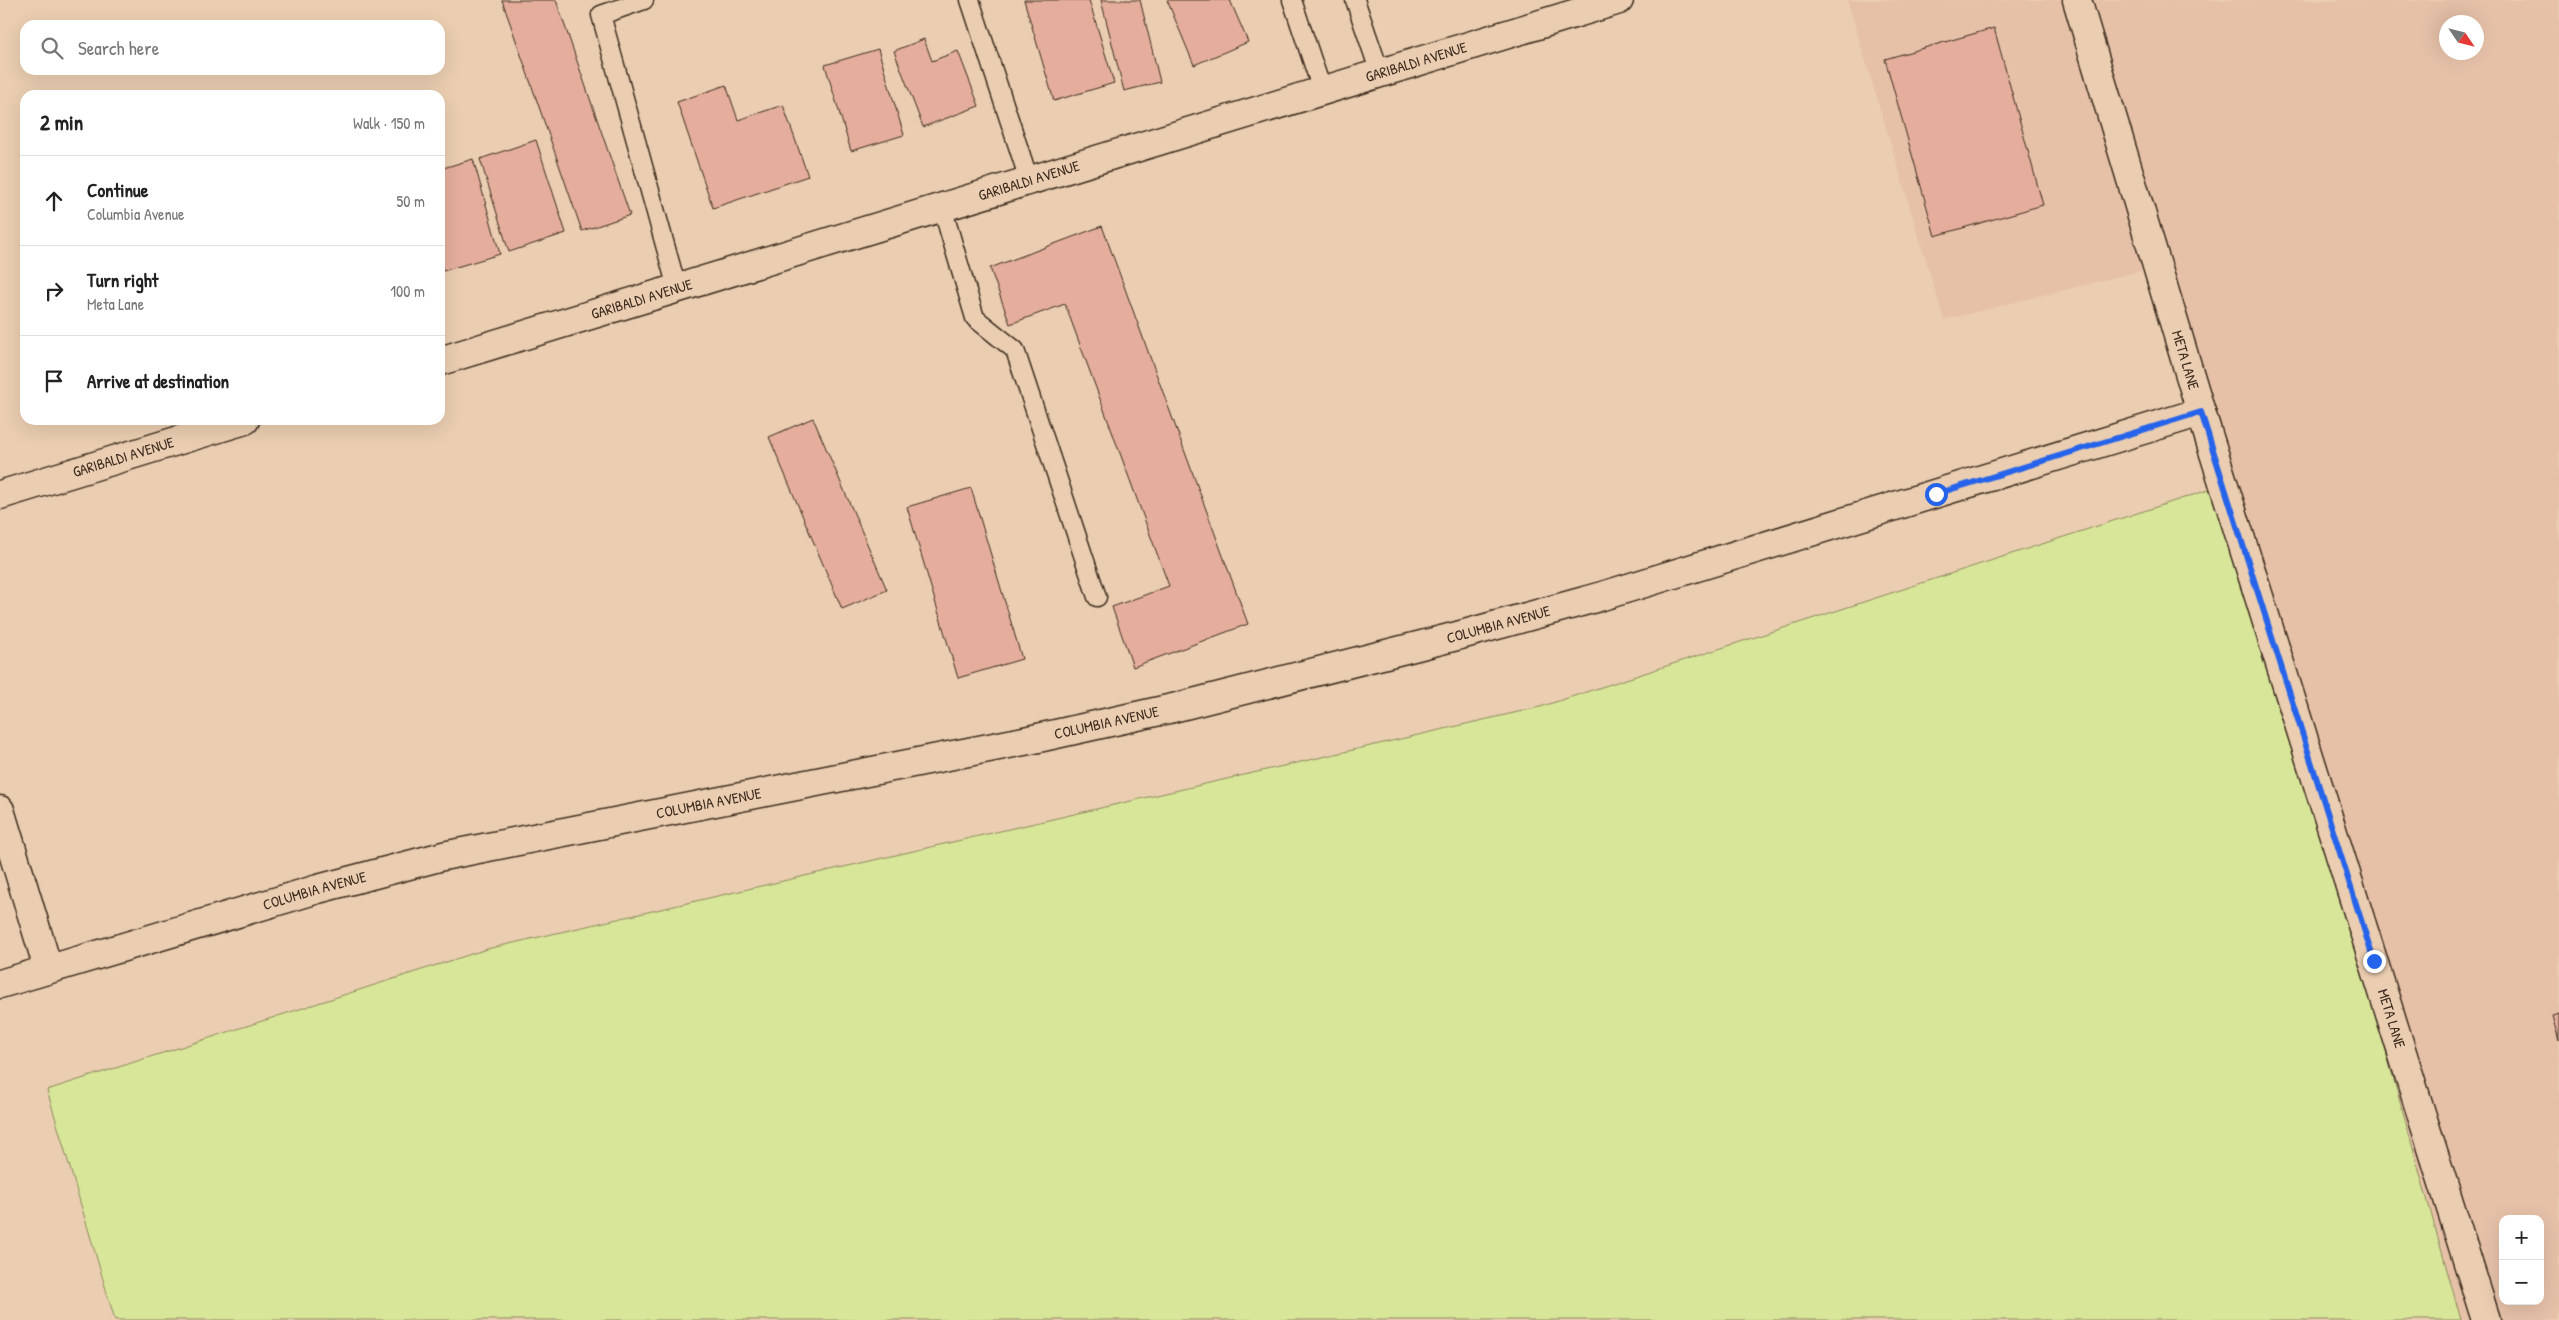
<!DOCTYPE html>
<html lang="en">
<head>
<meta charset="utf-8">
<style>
  :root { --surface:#fff; --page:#f2f2f2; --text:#222; --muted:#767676; --line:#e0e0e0 }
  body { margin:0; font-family:"Patrick Hand",sans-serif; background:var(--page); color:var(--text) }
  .controls { position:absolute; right:15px; bottom:15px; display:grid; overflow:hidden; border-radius:10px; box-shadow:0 5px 20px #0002 }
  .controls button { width:45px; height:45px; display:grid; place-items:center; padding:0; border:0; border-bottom:1px solid var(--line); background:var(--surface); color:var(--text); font:25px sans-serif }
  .compass { position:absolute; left:2439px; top:15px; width:45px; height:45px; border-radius:50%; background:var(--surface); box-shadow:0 5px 20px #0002; rotate:125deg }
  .stop { position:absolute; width:15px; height:15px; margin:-11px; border:4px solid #2563eb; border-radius:50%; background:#fff }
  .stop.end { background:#2563eb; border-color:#fff; box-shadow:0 1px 5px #0008 }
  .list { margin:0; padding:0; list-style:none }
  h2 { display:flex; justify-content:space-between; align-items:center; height:65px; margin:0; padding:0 20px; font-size:21px }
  h2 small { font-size:16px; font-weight:400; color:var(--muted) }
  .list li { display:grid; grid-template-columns:32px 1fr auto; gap:15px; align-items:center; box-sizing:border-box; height:90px; padding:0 20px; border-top:1px solid var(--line) }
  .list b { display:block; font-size:19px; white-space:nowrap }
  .list p { margin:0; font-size:16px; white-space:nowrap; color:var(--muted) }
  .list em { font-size:16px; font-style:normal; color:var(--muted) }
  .icon { flex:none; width:28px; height:28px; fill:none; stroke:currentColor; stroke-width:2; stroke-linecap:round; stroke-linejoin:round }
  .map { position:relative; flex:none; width:2559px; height:1320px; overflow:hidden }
  .search { position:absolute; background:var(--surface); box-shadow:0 5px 20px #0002; left:20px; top:20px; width:425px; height:55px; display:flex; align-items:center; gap:12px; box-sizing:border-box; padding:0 18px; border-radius:15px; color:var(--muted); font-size:19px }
  .panel { position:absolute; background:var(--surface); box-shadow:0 5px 20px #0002; left:20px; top:90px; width:425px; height:335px; border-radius:15px }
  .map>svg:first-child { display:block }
</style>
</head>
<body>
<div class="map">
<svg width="2559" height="1320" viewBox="0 0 2559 1320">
  <rect width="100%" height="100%" fill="#ebceb1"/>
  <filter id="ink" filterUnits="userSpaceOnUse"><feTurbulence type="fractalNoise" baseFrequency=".02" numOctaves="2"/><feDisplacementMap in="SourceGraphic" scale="10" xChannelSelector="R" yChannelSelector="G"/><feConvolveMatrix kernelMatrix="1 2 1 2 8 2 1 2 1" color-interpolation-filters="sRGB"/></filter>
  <g filter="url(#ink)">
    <path fill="#e6c1a8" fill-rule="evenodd" d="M1847,0H2559V1320H2461L2339,880L2153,268L1944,320ZM2446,22H2476V52H2446ZM2503,1219H2540V1301H2503Z"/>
    <path fill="#d8e699" stroke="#8a885c" d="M2227,484L2461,1320H115L47,1090L487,949L1540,707Z"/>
    <g fill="#e5ae9c" stroke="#3b2a1e">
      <path d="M502,0H556L630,215L582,231Z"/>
      <path d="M1024,0H1089L1114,83L1054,101Z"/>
      <path d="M1101,0H1140L1160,82L1124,91Z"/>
      <path d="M1167,0H1230L1248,42L1194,65Z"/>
      <path d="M1994,28L2043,205L1935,236L1885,59Z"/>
      <path d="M924,39L932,61L958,51L979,106L923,127L894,51Z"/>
      <path d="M878,49L904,135L851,151L825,65Z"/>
      <path d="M726,85L738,120L783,105L808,176L713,208L677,102Z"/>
      <path d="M536,140L566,233L509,252L480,159Z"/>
      <path d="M473,159L500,254L443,271L440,259V169Z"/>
      <path d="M1102,226L1248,624L1133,667L1112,607L1169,586L1065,304L1010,324L990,268Z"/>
      <path d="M813,418L887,590L842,609L769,437Z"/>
      <path d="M971,488L1022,659L958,678L907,507Z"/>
      <path d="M2559,1014V1041L2552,1016Z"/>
    </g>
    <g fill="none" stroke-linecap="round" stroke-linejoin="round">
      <defs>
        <g id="lane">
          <path d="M644,0L601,15L677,288"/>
          <path d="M970,0L1029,180"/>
          <path d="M1292,0L1322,90"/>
          <path d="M1355,0L1380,73"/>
          <path d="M942,207L975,318L1015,350L1097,597"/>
        </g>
        <g id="street">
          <path id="s1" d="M2077,0L2201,412L2486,1320"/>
          <path id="s2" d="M440,361L1619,0"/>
          <path id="s3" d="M0,495L245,420"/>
          <path d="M0,810L48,968"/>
          <path id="s4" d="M0,984L318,889L443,856L1029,740L1173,708L1457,636L1599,597L2201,412"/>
        </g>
      </defs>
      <use href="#lane" stroke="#3b2a1e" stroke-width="21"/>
      <use href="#street" stroke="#3b2a1e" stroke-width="31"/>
      <use href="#lane" stroke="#ebceb1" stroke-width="18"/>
      <use href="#street" stroke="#ebceb1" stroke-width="28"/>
    </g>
  </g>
  <g fill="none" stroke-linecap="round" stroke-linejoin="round" filter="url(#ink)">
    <path stroke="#2563eb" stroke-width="6" d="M1936,494L2201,412L2374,961"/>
  </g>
  <g text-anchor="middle" stroke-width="5" stroke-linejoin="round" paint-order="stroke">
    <g font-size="15" fill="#3b2a1e" stroke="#ebceb1">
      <text dy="5" stroke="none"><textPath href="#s2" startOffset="1021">GARIBALDI AVENUE</textPath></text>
      <text dy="5" stroke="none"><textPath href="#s2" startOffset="616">GARIBALDI AVENUE</textPath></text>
      <text dy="5" stroke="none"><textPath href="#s2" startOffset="211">GARIBALDI AVENUE</textPath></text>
      <text dy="5" stroke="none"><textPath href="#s1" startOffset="376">META LANE</textPath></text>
      <text dy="5" stroke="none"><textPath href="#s3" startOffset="129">GARIBALDI AVENUE</textPath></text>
      <text dy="5" stroke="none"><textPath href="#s4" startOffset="1542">COLUMBIA AVENUE</textPath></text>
      <text dy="5" stroke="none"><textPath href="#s4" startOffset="1138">COLUMBIA AVENUE</textPath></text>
      <text dy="5" stroke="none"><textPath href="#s4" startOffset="732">COLUMBIA AVENUE</textPath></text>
      <text dy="5" stroke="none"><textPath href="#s4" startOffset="328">COLUMBIA AVENUE</textPath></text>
      <text dy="5" stroke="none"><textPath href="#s1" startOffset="1066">META LANE</textPath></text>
    </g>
  </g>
</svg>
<div class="controls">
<button>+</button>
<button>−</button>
</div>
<svg class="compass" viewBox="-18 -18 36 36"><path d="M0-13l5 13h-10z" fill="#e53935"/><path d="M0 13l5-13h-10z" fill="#767676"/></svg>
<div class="stop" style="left:1936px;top:494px"></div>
<div class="stop end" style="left:2374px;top:961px"></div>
<div class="search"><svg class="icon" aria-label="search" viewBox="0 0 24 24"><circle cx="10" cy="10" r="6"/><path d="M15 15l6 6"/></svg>Search here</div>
<section class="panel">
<h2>2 min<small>Walk · 150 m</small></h2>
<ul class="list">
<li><svg class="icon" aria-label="ahead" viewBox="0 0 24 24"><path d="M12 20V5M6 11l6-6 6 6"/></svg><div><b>Continue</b><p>Columbia Avenue</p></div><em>50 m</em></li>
<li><svg class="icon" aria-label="right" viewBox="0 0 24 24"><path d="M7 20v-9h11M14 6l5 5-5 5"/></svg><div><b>Turn right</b><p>Meta Lane</p></div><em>100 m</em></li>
<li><svg class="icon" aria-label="arrive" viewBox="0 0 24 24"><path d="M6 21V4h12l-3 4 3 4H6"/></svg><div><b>Arrive at destination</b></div></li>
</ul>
</section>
</div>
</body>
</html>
